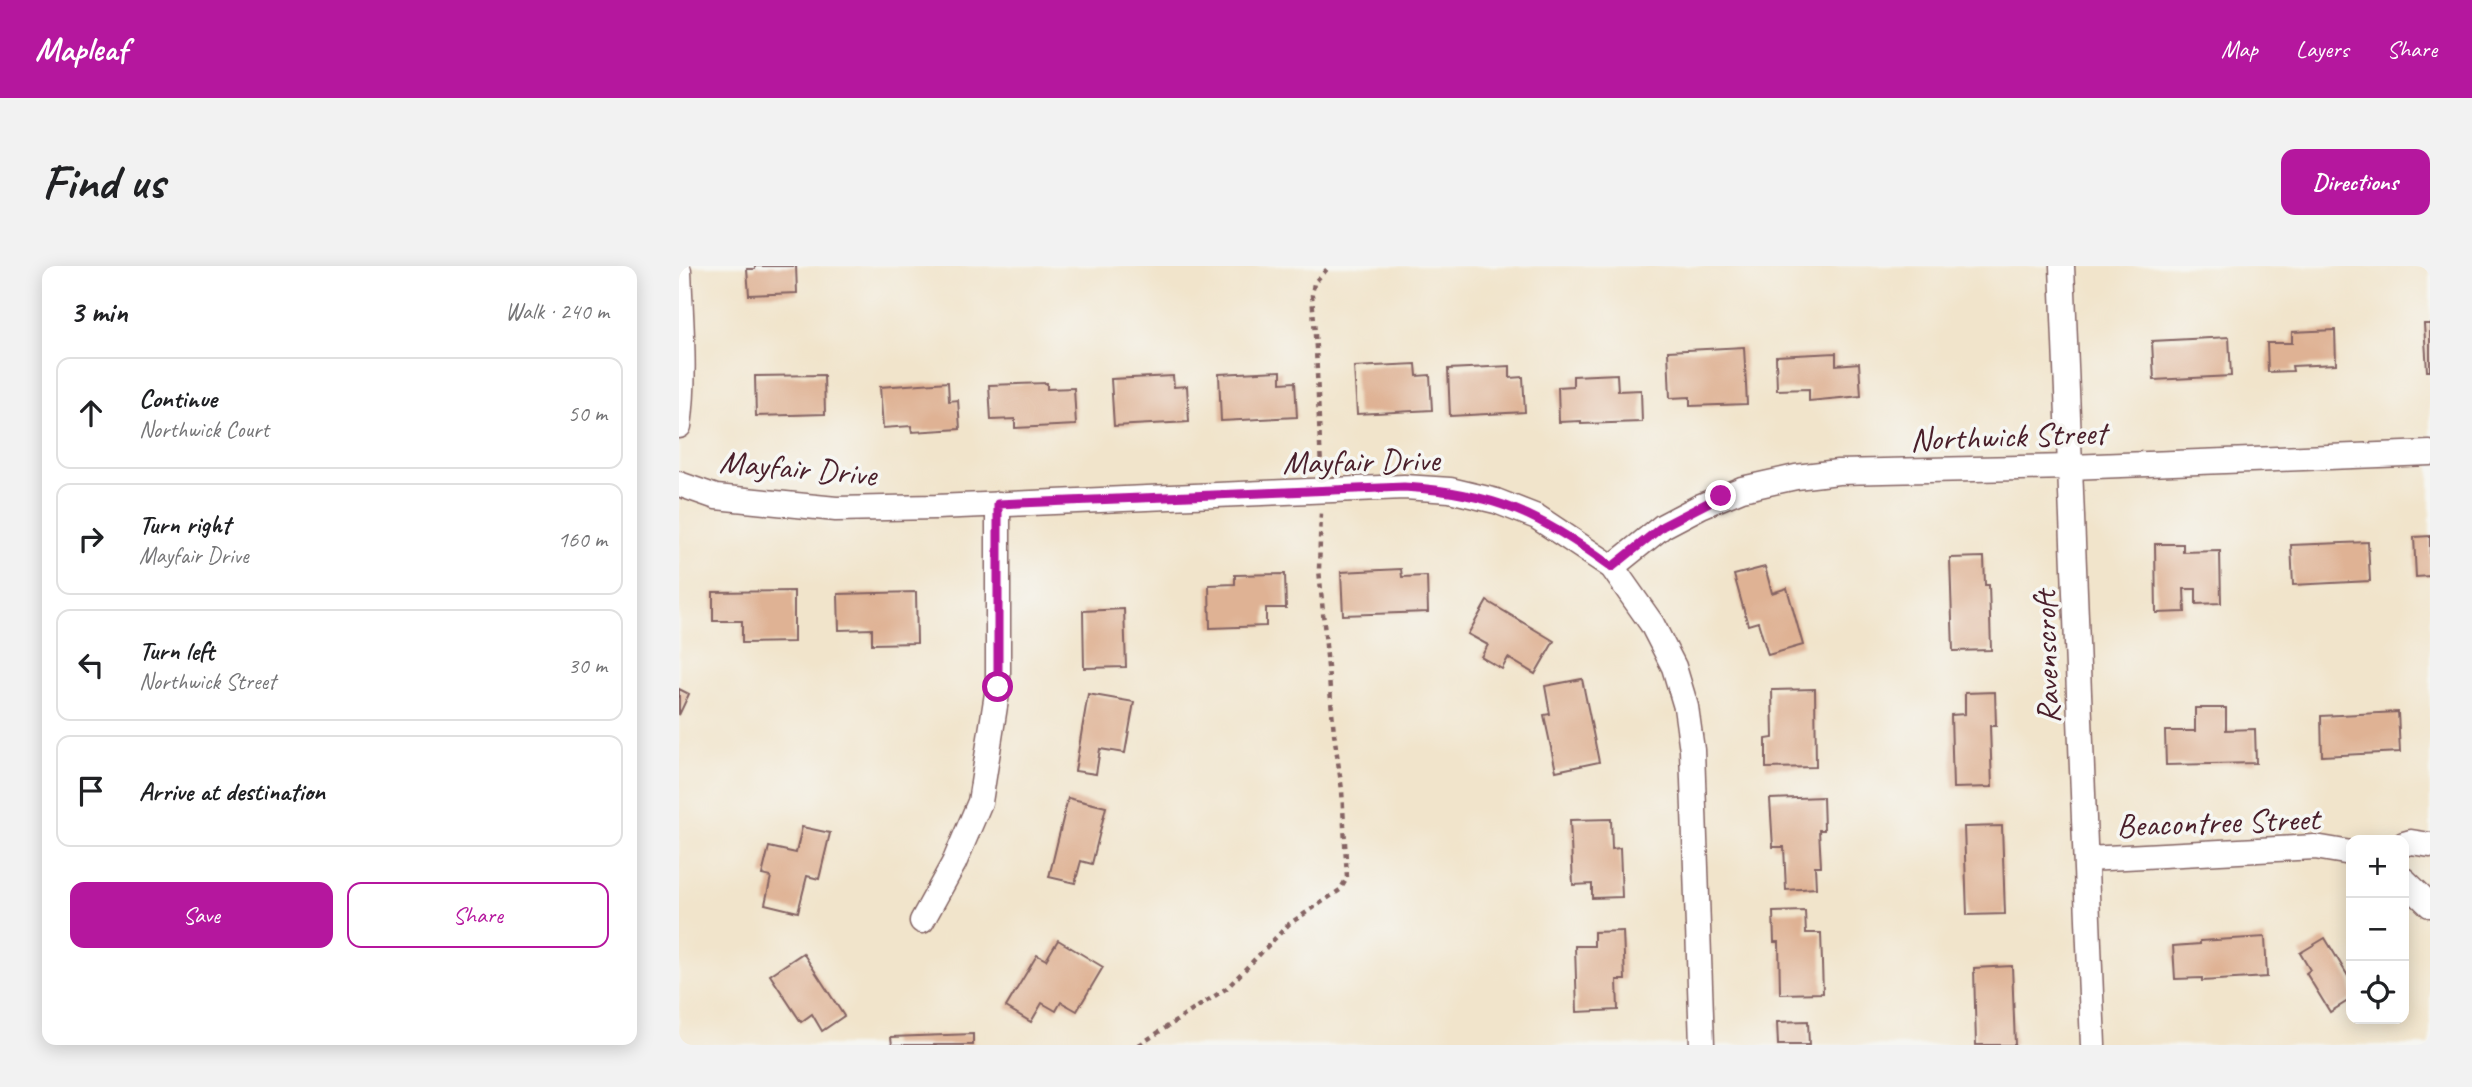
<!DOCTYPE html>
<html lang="en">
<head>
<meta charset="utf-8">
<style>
  :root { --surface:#fff; --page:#f2f2f2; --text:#202124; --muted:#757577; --line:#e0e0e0; --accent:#b5179e }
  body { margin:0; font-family:Caveat,sans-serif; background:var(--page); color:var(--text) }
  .controls { position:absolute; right:21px; bottom:21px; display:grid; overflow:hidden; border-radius:14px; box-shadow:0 4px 18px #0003 }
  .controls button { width:63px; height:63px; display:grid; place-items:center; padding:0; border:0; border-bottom:2px solid var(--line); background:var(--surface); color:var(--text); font:35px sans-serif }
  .stop { position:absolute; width:21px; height:21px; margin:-16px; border:5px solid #b5179e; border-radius:50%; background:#fff }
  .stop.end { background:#b5179e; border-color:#fff; box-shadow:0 2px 7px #0008 }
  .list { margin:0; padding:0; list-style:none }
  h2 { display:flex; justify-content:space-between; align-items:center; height:91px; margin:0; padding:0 28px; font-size:30px }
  h2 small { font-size:23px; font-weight:400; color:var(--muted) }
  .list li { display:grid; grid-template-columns:46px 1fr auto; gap:21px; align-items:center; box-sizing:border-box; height:112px; margin:0 14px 14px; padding:0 14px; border:2px solid var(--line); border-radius:14px }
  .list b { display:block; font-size:26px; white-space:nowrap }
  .list p { margin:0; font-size:23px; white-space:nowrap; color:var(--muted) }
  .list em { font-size:23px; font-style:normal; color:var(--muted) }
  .actions { display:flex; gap:14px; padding:21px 28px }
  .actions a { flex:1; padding:16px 0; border:2px solid var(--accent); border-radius:14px; text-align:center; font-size:24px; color:var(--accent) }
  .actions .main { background:var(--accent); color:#fff }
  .icon { flex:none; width:38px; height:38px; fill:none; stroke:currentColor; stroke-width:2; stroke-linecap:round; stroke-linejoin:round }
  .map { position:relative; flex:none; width:1751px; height:779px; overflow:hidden; border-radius:14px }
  header { display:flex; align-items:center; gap:42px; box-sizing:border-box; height:98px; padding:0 35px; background:var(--accent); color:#fff }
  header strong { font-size:33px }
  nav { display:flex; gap:38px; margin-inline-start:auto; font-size:24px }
  .intro { display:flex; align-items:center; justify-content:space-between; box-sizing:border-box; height:168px; padding:0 42px }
  h1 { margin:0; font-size:49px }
  .button { padding:18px 32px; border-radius:14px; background:var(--accent); color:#fff; font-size:24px; font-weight:700 }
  main { display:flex; gap:42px; padding:0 42px }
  aside { flex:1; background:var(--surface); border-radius:14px; box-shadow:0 4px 18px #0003 }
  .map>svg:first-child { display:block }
</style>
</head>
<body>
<header>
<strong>Mapleaf</strong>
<nav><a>Map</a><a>Layers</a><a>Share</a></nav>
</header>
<div class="intro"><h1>Find us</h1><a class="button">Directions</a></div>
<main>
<aside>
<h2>3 min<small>Walk · 240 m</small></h2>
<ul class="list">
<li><svg class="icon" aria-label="ahead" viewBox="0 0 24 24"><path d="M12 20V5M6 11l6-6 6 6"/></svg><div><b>Continue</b><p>Northwick Court</p></div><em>50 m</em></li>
<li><svg class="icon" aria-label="right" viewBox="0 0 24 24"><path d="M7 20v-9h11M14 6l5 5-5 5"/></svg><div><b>Turn right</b><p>Mayfair Drive</p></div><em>160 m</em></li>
<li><svg class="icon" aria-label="left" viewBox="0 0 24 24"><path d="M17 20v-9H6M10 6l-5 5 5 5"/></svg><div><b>Turn left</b><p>Northwick Street</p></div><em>30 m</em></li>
<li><svg class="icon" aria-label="arrive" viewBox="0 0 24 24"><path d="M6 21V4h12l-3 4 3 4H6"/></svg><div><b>Arrive at destination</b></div></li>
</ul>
<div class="actions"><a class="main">Save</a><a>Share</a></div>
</aside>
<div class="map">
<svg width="1751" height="779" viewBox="0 0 1751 779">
  <rect width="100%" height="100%" fill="#f6f6f2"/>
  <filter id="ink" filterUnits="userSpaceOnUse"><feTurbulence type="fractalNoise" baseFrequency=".0143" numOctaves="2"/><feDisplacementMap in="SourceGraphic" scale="14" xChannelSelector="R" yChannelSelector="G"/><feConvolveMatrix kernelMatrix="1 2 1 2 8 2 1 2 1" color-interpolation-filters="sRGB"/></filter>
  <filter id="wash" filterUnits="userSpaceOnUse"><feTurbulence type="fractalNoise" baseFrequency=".00686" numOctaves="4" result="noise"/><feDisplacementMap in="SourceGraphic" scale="28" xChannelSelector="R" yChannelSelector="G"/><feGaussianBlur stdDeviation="1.57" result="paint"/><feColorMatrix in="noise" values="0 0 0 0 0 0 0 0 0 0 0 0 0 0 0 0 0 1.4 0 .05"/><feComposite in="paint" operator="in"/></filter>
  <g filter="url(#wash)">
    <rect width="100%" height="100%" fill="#f1e4cb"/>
    <g id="blocks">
      <g fill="#dfb294">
        <path d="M76,0H117L118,27L70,29L68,3H76Z"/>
        <path d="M1745,58H1751V105H1748Z"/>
        <path d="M1656,64L1657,98L1613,100L1614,105L1589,106L1588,77H1613V66Z"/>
        <path d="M1550,71L1552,110L1475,114L1473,75Z"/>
        <path d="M1065,81L1068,138L1011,140V131L991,132L989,85Z"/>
        <path d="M1157,87V99L1180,97L1182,130L1130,135V123L1098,124L1097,90Z"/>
        <path d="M737,98L738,110L751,109L753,144L678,148L675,101Z"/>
        <path d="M831,100V112L844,111L846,146L771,150L769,103Z"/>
        <path d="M602,105V117L616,116L618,151L542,155L540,108Z"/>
        <path d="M938,108L939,125L962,124L963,156L902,158V155L880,156L879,121L894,120V110Z"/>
        <path d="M145,109L146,148L77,150L76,110Z"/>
        <path d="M494,110L495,121L508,120L510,156L435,160L432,113Z"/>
        <path d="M269,116L270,135L279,134L281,163L233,166L232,160L204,162L201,121Z"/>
        <path d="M368,117V123L395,122L397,159L336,162V153L312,154L310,119Z"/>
        <path d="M1751,270V310L1737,311L1735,271Z"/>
        <path d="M1689,276L1691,315L1614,319L1612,279Z"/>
        <path d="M1476,278H1504V286L1541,285L1542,337L1517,338V323H1505L1506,346L1477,347Z"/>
        <path d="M1305,291L1306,319H1310L1312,384L1274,385L1271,292Z"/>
        <path d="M1086,301L1093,327L1108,322L1124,379L1089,389L1079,356L1069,359L1055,309Z"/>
        <path d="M722,303L723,311L748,310L749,346L664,349L662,306Z"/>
        <path d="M606,308L607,342H587V360L531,362L530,319L556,318V309Z"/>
        <path d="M115,325V376L63,377V355H34V326Z"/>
        <path d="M237,326L238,377L193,378V363L160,364L159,328Z"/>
        <path d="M808,335L875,375L856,408L829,392L823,403L802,391L809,379L789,368Z"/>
        <path d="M445,343L447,401L405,402L404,345Z"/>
        <path d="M903,413L920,496L877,505L865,449L871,448L866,420Z"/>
        <path d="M0,423L10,428L0,449Z"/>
        <path d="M1136,423L1137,501L1087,502V473L1094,472L1093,424Z"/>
        <path d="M1316,426L1317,460H1311L1313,521L1274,522L1272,449L1286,448V427Z"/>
        <path d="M409,428L455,436L446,487L421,483L417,508L396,505Z"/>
        <path d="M1516,442H1547V464L1576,463L1577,497L1487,499L1486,465H1516Z"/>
        <path d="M1719,446L1721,486L1643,490L1642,450Z"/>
        <path d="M1144,531L1145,564H1140L1142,600H1136L1137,622L1107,624L1105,581H1094L1091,533Z"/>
        <path d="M389,532L427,541L413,598L402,595L396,617L370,611Z"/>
        <path d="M932,553L933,583L941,582L943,631L913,632V618L894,619L891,554Z"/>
        <path d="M1323,560L1326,648L1288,649L1285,561Z"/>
        <path d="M123,561L151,567L140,613L128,610L119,646L86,638L92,611L83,609L90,581L117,587Z"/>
        <path d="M1126,645L1127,667H1142L1144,727L1101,728L1100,676H1095L1094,646Z"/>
        <path d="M944,665L946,714H938L939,744L898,746L896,680H915V666Z"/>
        <path d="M1586,671L1588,711L1523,715V712L1496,713L1494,680L1521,678V675Z"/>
        <path d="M1646,672L1672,715V733L1651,746L1627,707L1631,704L1621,687Z"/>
        <path d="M379,674L424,701L398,745L382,736L377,745L363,737L352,756L327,741L358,689L367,694Z"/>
        <path d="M124,687L165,750L143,765L133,748L122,756L91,709Z"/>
        <path d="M1333,700L1336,779H1297L1295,702Z"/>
        <path d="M1129,755L1130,779H1099L1098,756Z"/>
        <path d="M294,768V779H213L212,771Z"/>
      </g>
    </g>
  </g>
  <g filter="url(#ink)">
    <use href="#blocks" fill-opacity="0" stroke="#846463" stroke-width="2"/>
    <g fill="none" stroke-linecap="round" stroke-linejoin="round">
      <defs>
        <g id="minor">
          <path d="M1383,0L1414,779"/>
          <path d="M0,5C2,57 7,109 0,160"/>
          <path d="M0,218L37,231L157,243L257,241L725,221L771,224L817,235L858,251L933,301L973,358L995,401L1007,441L1013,484L1023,779"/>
          <path d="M933,301L984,260L1022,240L1063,223L1117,211L1159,206L1391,201L1751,187"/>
          <path d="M1725,578L1732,576L1751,579"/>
          <path d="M1408,593L1636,581L1672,587"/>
          <path d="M1725,614L1751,639"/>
          <path d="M243,655L275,597L301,536L319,421V238"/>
        </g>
      </defs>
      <use href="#minor" stroke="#846463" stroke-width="27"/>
      <g stroke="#846463" stroke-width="4.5" stroke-dasharray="5 5" stroke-linecap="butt">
        <path d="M642,203L637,82L633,29L635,17L651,0"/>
        <path d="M460,779L548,722L610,658L661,624L668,612L663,524L655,467L640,303L642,246"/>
      </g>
      <use href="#minor" stroke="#fff" stroke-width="24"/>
    </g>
  </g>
  <g fill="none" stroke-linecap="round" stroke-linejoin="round" filter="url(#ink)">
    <path stroke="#b5179e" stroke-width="9" d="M319,421V238L725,221C816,227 861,248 933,301L984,260L1042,230"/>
  </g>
  <g text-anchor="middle" stroke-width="7" stroke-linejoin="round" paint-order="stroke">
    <g font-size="33" fill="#4a1f2b" stroke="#f6f6f2">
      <text transform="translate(1329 169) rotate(-2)" y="12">Northwick Street</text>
      <text transform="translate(682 194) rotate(-1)" y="12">Mayfair Drive</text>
      <text transform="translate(119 201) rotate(5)" y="12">Mayfair Drive</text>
      <text transform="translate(1366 391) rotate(-92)" y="12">Ravenscroft</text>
      <text transform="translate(1539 555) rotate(-2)" y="12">Beacontree Street</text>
    </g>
  </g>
</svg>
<div class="controls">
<button>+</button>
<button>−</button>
<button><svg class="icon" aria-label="locate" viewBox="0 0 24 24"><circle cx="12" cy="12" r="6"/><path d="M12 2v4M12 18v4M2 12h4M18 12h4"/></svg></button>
</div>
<div class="stop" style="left:319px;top:421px"></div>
<div class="stop end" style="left:1042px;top:230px"></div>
</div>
</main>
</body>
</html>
